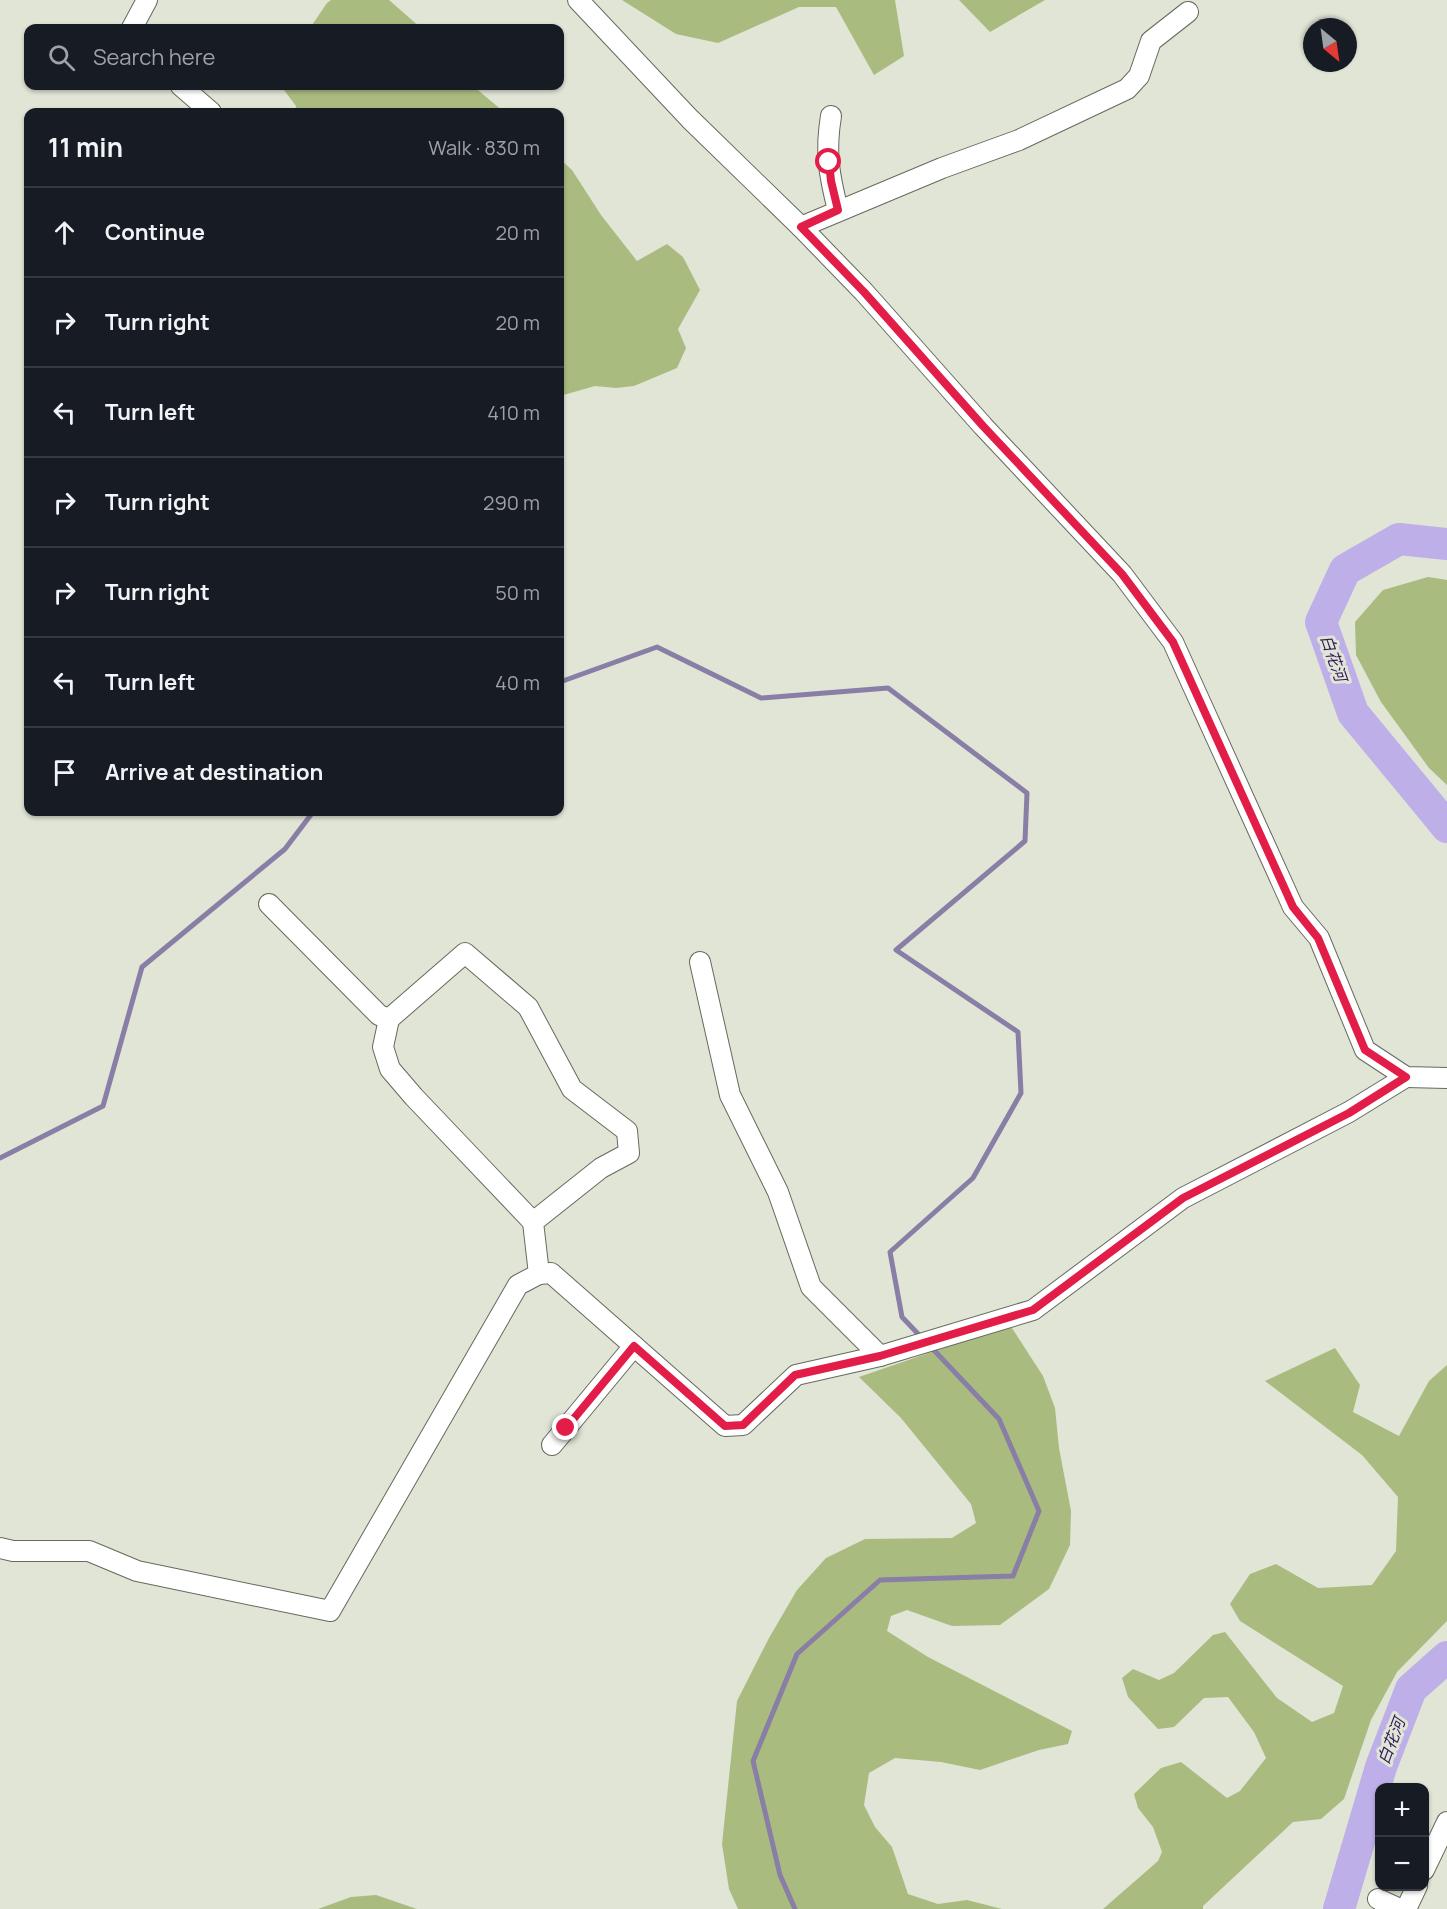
<!DOCTYPE html>
<html lang="en">
<head>
<meta charset="utf-8">
<style>
  :root { --surface:#171b24; --page:#20242c; --text:#f1f3f6; --muted:#9ea1a6; --line:#363941 }
  body { margin:0; font-family:Manrope,"Noto Sans SC",sans-serif; background:var(--page); color:var(--text) }
  .controls { position:absolute; right:18px; bottom:18px; display:grid; overflow:hidden; border-radius:12px; box-shadow:0 2px 4px #0004 }
  .controls button { width:54px; height:54px; display:grid; place-items:center; padding:0; border:0; border-bottom:2px solid var(--line); background:var(--surface); color:var(--text); font:30px sans-serif }
  .compass { position:absolute; left:1303px; top:18px; width:54px; height:54px; border-radius:50%; background:var(--surface); box-shadow:0 2px 4px #0004; rotate:151deg }
  .stop { position:absolute; width:18px; height:18px; margin:-14px; border:4px solid #e11d48; border-radius:50%; background:#fff }
  .stop.end { background:#e11d48; border-color:#fff; box-shadow:0 2px 6px #0008 }
  .list { margin:0; padding:0; list-style:none }
  h2 { display:flex; justify-content:space-between; align-items:center; height:78px; margin:0; padding:0 24px; font-size:26px }
  h2 small { font-size:20px; font-weight:400; color:var(--muted) }
  .list li { display:grid; grid-template-columns:39px 1fr auto; gap:18px; align-items:center; box-sizing:border-box; height:90px; padding:0 24px; border-top:2px solid var(--line) }
  .list b { display:block; font-size:22px; white-space:nowrap }
  .list em { font-size:20px; font-style:normal; color:var(--muted) }
  .icon { flex:none; width:33px; height:33px; fill:none; stroke:currentColor; stroke-width:2; stroke-linecap:round; stroke-linejoin:round }
  .map { position:relative; flex:none; width:1447px; height:1909px; overflow:hidden }
  .search { position:absolute; background:var(--surface); box-shadow:0 2px 4px #0004; left:24px; top:24px; width:540px; height:66px; display:flex; align-items:center; gap:15px; box-sizing:border-box; padding:0 21px; border-radius:12px; color:var(--muted); font-size:22px }
  .panel { position:absolute; background:var(--surface); box-shadow:0 2px 4px #0004; left:24px; top:108px; width:540px; height:708px; border-radius:12px }
  .map>svg:first-child { display:block }
</style>
</head>
<body>
<div class="map">
<svg width="1447" height="1909" viewBox="0 0 1447 1909">
  <rect width="100%" height="100%" fill="#e0e5d6"/>
  <g fill="#aabb80">
    <path d="M331,0H389L421,28H310L327,3Z"/>
    <path d="M622,0H895L904,56L874,75L836,7H799L718,43L676,34Z"/>
    <path d="M959,0H1045L990,32Z"/>
    <path d="M281,86H473L504,112H295L296,106Z"/>
    <path d="M560,159L572,170L601,215L637,261L667,244L683,257L700,290L678,329L686,348L677,368L634,386L616,388L595,386L560,396Z"/>
    <path d="M1428,577L1447,580V785L1429,768L1381,702L1356,655L1355,622L1383,590Z"/>
    <path d="M1010,1325L1043,1376L1055,1408L1059,1448L1071,1511L1070,1545L1049,1589L1000,1625L952,1626L907,1610L891,1616L887,1631L928,1657L1072,1731L1068,1744L1039,1750L980,1770L941,1762L895,1758L869,1773L864,1805L875,1827L892,1847L908,1894L938,1904L967,1900L1002,1909H738L729,1889L722,1844L737,1701L769,1638L797,1590L826,1558L865,1539L952,1538L976,1523L971,1504L901,1418L859,1377Z"/>
    <path d="M1335,1348L1360,1385L1353,1412L1399,1436L1429,1381L1447,1365V1621L1397,1672L1371,1720L1344,1799L1321,1819L1293,1822L1203,1906V1909H1103L1158,1861L1162,1852L1153,1827L1138,1808L1134,1794L1161,1768L1181,1762L1227,1798L1240,1791L1266,1758L1254,1732L1228,1697L1204,1698L1174,1727L1158,1729L1128,1697L1122,1678L1133,1669L1159,1680L1174,1673L1213,1635L1225,1632L1277,1698L1312,1722L1334,1713L1343,1686L1240,1621L1230,1604L1250,1574L1276,1564L1318,1588L1372,1585L1396,1551L1398,1497L1362,1455L1265,1381Z"/>
    <path d="M376,1895L417,1909H318L351,1897Z"/>
  </g>
  <g fill="none" stroke-linecap="round" stroke-linejoin="round">
    <g stroke="#897ea5" stroke-width="5">
      <path d="M560,682L657,647L761,698L888,688L1027,793L1025,841L896,950L1018,1032L1021,1093L973,1178L890,1252L902,1317L922,1338"/>
      <path d="M0,1158L103,1106L142,967L285,849L313,812"/>
      <path d="M795,1909L780,1875L753,1761L797,1654L880,1580L1013,1576L1039,1511L999,1419L930,1346"/>
    </g>
    <g stroke="#bfafe8" stroke-width="32">
      <path d="M1447,544L1399,539L1345,570L1321,622L1353,713L1447,827"/>
      <path d="M1339,1909L1381,1767L1411,1689L1447,1657"/>
    </g>
    <defs>
      <g id="minor">
        <path d="M578,0L690,119L801,227L864,292L983,426L1122,574L1173,642L1293,907L1319,938L1365,1050L1406,1077L1447,1078"/>
        <path d="M132,28L147,0"/>
        <path d="M181,86L211,112"/>
        <path d="M831,116C825,152 829,175 838,210"/>
        <path d="M801,227L942,168L1019,140L1127,89L1139,76L1151,41L1188,12"/>
        <path d="M269,904L379,1015L389,1019L465,953L528,1007L572,1089L627,1131L629,1153L601,1168L533,1222L539,1274"/>
        <path d="M700,962L730,1095L778,1192L811,1287L880,1356"/>
        <path d="M389,1019L383,1047L390,1069L414,1097L533,1222"/>
        <path d="M552,1445L634,1346"/>
        <path d="M0,1548L13,1551H89L137,1571L330,1611L518,1285L539,1274L551,1273L725,1426L743,1425L796,1375L880,1356L1033,1310L1183,1198L1349,1112L1406,1077"/>
        <path d="M1424,1870L1447,1822"/>
        <path d="M1378,1899L1400,1909"/>
        <path d="M1406,1909L1417,1886"/>
      </g>
    </defs>
    <use href="#minor" stroke="#656a5c" stroke-width="22"/>
    <use href="#minor" stroke="#fff" stroke-width="20"/>
  </g>
  <g fill="none" stroke-linecap="round" stroke-linejoin="round">
    <path stroke="#e11d48" stroke-width="8" d="M566,1428L634,1346L725,1426L743,1425L795,1375L880,1356L1033,1310L1183,1198L1349,1113L1406,1077L1365,1050L1318,938L1293,907L1173,642L1122,574L983,426L864,292L801,227L838,210L831,181L829,162"/>
  </g>
  <g text-anchor="middle" stroke-width="6" stroke-linejoin="round" paint-order="stroke">
    <g font-size="16" font-style="italic" fill="#34185a" stroke="#e0e5d6">
      <text transform="translate(1334 658) rotate(71)" y="6">白花河</text>
      <text transform="translate(1391 1741) rotate(-69)" y="6">白花河</text>
    </g>
  </g>
</svg>
<div class="controls">
<button>+</button>
<button>−</button>
</div>
<svg class="compass" viewBox="-18 -18 36 36"><path d="M0-13l5 13h-10z" fill="#e53935"/><path d="M0 13l5-13h-10z" fill="#9ea1a6"/></svg>
<div class="stop" style="left:829px;top:162px"></div>
<div class="stop end" style="left:566px;top:1428px"></div>
<div class="search"><svg class="icon" aria-label="search" viewBox="0 0 24 24"><circle cx="10" cy="10" r="6"/><path d="M15 15l6 6"/></svg>Search here</div>
<section class="panel">
<h2>11 min<small>Walk · 830 m</small></h2>
<ul class="list">
<li><svg class="icon" aria-label="ahead" viewBox="0 0 24 24"><path d="M12 20V5M6 11l6-6 6 6"/></svg><div><b>Continue</b></div><em>20 m</em></li>
<li><svg class="icon" aria-label="right" viewBox="0 0 24 24"><path d="M7 20v-9h11M14 6l5 5-5 5"/></svg><div><b>Turn right</b></div><em>20 m</em></li>
<li><svg class="icon" aria-label="left" viewBox="0 0 24 24"><path d="M17 20v-9H6M10 6l-5 5 5 5"/></svg><div><b>Turn left</b></div><em>410 m</em></li>
<li><svg class="icon" aria-label="right" viewBox="0 0 24 24"><path d="M7 20v-9h11M14 6l5 5-5 5"/></svg><div><b>Turn right</b></div><em>290 m</em></li>
<li><svg class="icon" aria-label="right" viewBox="0 0 24 24"><path d="M7 20v-9h11M14 6l5 5-5 5"/></svg><div><b>Turn right</b></div><em>50 m</em></li>
<li><svg class="icon" aria-label="left" viewBox="0 0 24 24"><path d="M17 20v-9H6M10 6l-5 5 5 5"/></svg><div><b>Turn left</b></div><em>40 m</em></li>
<li><svg class="icon" aria-label="arrive" viewBox="0 0 24 24"><path d="M6 21V4h12l-3 4 3 4H6"/></svg><div><b>Arrive at destination</b></div></li>
</ul>
</section>
</div>
</body>
</html>
